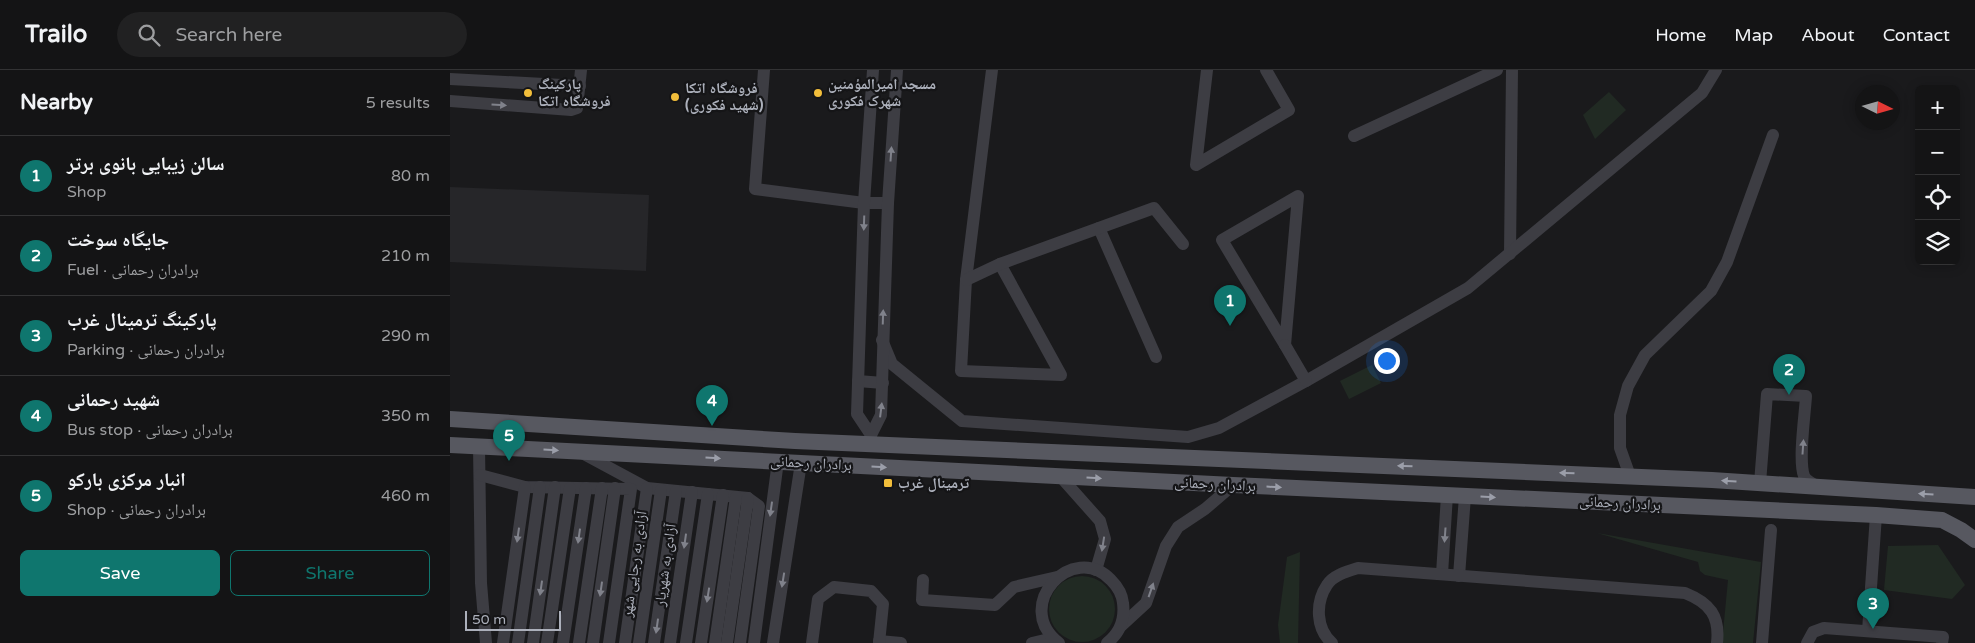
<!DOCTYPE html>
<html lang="en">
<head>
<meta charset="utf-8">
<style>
  :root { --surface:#141415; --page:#212122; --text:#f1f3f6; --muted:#9d9ea0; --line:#333334; --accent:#0f766e }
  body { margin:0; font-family:"Varela Round","Noto Naskh Arabic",sans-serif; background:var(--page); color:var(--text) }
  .controls { position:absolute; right:15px; top:15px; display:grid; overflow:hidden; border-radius:8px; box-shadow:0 2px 12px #0003 }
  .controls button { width:45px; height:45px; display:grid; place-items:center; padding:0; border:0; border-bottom:1px solid var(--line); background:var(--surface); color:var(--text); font:25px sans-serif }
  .compass { position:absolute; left:1405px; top:15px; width:45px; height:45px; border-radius:50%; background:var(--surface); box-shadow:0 2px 12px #0003; rotate:95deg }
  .scale { position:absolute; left:15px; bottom:12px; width:96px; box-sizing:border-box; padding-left:5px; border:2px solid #acb0bb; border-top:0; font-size:14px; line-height:18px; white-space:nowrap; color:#acb0bb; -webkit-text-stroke:4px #151517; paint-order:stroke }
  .you { position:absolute; left:936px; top:290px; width:18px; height:18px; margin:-12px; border:4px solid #fff; border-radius:50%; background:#1a73e8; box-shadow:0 0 0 8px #1a73e833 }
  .badge { display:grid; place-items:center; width:32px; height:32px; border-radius:50%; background:var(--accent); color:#fff; font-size:16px; font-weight:700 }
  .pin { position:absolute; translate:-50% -41px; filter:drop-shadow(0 1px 2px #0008) }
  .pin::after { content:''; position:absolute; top:26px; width:18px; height:15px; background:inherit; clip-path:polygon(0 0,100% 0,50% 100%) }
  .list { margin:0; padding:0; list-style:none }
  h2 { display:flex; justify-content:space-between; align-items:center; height:65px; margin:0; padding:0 20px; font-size:21px }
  h2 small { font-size:16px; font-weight:400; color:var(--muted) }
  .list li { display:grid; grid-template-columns:32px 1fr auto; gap:15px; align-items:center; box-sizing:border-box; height:80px; padding:0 20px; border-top:1px solid var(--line) }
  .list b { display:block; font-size:19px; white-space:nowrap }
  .list p { margin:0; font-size:16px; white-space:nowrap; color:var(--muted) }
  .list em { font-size:16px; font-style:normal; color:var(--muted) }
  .actions { display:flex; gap:10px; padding:15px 20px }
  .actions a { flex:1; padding:11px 0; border:1px solid var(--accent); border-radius:8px; text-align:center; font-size:18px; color:var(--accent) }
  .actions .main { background:var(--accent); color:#fff }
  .icon { flex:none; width:28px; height:28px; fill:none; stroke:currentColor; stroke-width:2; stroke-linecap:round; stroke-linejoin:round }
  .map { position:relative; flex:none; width:1525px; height:573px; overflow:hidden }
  header { display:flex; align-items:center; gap:30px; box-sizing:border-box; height:70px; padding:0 25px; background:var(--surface); border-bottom:1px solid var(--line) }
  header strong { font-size:24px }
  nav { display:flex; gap:28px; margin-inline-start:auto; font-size:18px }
  .search { width:350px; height:45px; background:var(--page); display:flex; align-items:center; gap:12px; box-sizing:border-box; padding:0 18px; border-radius:28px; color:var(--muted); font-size:19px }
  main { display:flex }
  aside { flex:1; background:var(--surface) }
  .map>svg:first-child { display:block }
</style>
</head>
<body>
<header>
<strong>Trailo</strong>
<div class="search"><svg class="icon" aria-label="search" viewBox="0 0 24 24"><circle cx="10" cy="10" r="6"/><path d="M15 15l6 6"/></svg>Search here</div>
<nav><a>Home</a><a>Map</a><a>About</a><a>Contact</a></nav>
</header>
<main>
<aside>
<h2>Nearby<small>5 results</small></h2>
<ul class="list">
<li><span class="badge">1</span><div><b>سالن زیبایی بانوی برتر</b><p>Shop</p></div><em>80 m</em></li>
<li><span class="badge">2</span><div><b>جایگاه سوخت</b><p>Fuel · برادران رحمانی</p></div><em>210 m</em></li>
<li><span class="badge">3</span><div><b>پارکینگ ترمینال غرب</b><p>Parking · برادران رحمانی</p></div><em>290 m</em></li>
<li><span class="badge">4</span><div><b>شهید رحمانی</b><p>Bus stop · برادران رحمانی</p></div><em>350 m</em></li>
<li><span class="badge">5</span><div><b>انبار مرکزی بارکو</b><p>Shop · برادران رحمانی</p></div><em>460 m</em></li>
</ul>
<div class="actions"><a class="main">Save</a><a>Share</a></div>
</aside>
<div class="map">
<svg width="1525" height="573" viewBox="0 0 1525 573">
  <rect width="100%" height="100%" fill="#1a1a1c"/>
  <path fill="#262629" d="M0,117L199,125L196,201L0,192Z"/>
  <g fill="#212a23">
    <path d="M1159,22L1176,40L1145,69L1133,45Z"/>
    <path d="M922,295L931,313L899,329L890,311Z"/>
    <path d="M1147,463L1311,492L1303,573H1272L1278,510L1255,505L1250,501L1248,492Z"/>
    <path d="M1488,475L1515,515L1502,529L1434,520L1438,476Z"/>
    <path d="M850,482L848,573H830L828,555L837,487Z"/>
    <circle cx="632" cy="539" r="33"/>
  </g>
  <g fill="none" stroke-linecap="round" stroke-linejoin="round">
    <g stroke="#3d3d43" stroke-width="12">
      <path d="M314,0L305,119L414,133H438"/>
      <path d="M542,0L516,210L511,301L611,305L550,194"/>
      <path d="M757,0L746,95L839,40L816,0"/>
      <path d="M0,9L130,16"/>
      <path d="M0,31L121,40L127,38L131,0"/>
      <path d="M904,66L1047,0"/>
      <path d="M848,126L835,275L772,170Z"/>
      <path d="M649,158L706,287"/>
      <path d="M1060,184L1062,0"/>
      <path d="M516,210L550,194L704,138L733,174"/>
      <path d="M432,270L442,294L512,351L738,367L769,358L856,311L1018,218L1252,23L1266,0"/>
      <path d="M835,275L856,311"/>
      <path d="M408,311L433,313"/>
      <path d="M421,365L407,344L414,133L423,0"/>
      <path d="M421,374V365L431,345L438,133L447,0"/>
      <path d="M29,377L31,513L36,573"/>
      <path d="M132,383L197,418L298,428L309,436L290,573"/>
      <path d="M30,405L75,417L181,419L159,573"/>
      <path d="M610,406L650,451L655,469L646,500"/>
      <path d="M1180,406L1170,378V345L1178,316L1195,285L1261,221L1277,192L1323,65"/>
      <path d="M1310,413L1317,324L1356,326C1355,345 1348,390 1354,406C1357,412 1363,414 1369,417"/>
      <path d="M992,504L997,425"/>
      <path d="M1009,506L1015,426"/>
      <path d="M473,510L472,530L545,535L564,517L607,507"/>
      <path d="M671,556L696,533L716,476L728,457L755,439L783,415"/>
      <path d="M1418,561L1426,445"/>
      <path d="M429,571L451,573"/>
      <path d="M53,573L75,417"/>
      <path d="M68,573L90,417"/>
      <path d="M83,573L105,417"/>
      <path d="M97,573L120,418"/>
      <path d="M113,573L136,418"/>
      <path d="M129,573L152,418"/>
      <path d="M143,573L165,418"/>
      <path d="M175,573L197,418"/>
      <path d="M189,573L211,420"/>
      <path d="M204,573L226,421"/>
      <path d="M220,573L242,422"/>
      <path d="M236,573L258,424"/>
      <path d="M251,573L273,425"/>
      <path d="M265,573L286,427"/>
      <path d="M277,573L298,428"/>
      <path d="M304,573L328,391"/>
      <path d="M323,573L351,393"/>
      <path d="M362,573L368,529L384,517L421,521L433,534L429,573"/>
      <path d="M582,573L603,568"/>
      <path d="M609,573C561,536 623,470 661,510C667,516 672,523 673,533C675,549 670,563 657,573"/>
      <path d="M882,573C866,559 865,533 877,515C883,505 898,501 908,498L1235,523C1260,533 1270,546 1267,573"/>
      <path d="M1312,573L1321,460"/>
      <path d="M1357,573L1363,562L1374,558L1493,567L1492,573"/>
    </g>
    <g stroke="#575860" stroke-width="16">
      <path d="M0,349L345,371L1262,410L1525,427"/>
      <path d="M0,375L783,415L1426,445L1492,450L1511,460L1525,470"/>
    </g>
  </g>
  <defs><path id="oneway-solid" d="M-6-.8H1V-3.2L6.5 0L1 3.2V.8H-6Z" transform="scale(1.25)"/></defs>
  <g fill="#80828b">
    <use href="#oneway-solid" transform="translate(49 35) rotate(4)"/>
    <use href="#oneway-solid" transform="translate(441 84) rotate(-86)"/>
    <use href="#oneway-solid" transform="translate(414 153) rotate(92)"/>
    <use href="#oneway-solid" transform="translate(433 247) rotate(-88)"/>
    <use href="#oneway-solid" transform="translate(431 340) rotate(-83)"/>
    <use href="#oneway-solid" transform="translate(1353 377) rotate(-86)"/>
    <use href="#oneway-solid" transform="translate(321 439) rotate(98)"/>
    <use href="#oneway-solid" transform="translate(68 465) rotate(98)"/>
    <use href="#oneway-solid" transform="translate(995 465) rotate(94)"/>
    <use href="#oneway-solid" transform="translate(129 466) rotate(98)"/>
    <use href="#oneway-solid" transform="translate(235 471) rotate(98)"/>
    <use href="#oneway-solid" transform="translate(653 474) rotate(99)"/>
    <use href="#oneway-solid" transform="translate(333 510) rotate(99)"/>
    <use href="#oneway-solid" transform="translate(91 518) rotate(98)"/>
    <use href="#oneway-solid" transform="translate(151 519) rotate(98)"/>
    <use href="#oneway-solid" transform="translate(701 520) rotate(-71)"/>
    <use href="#oneway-solid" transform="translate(258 525) rotate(99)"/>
    <use href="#oneway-solid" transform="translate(207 556) rotate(98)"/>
  </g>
  <g fill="#9b9ea9">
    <use href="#oneway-solid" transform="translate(101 380) rotate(3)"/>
    <use href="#oneway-solid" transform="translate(263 388) rotate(3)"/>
    <use href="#oneway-solid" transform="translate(955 396) rotate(-178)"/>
    <use href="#oneway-solid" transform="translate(429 397) rotate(3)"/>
    <use href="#oneway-solid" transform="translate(1117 403) rotate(-178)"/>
    <use href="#oneway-solid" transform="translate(644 408) rotate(3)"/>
    <use href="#oneway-solid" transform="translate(1279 411) rotate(-176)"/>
    <use href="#oneway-solid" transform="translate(824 417) rotate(3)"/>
    <use href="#oneway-solid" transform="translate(1476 424) rotate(-176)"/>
    <use href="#oneway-solid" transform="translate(1038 427) rotate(3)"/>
  </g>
  <g fill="#f2be3b" stroke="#151517" stroke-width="2">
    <circle cx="78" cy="23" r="5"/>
    <circle cx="368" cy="23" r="5"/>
    <circle cx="225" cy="27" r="5"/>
    <rect x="433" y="408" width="10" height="10" rx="2.5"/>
  </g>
  <g text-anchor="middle" stroke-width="4.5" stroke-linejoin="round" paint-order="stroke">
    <g font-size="15" font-weight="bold" fill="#acb0bb" stroke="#151517" text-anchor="start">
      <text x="88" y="19">پارکینگ<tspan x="88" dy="17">فروشگاه اتکا</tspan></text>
      <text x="378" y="19">مسجد امیرالمؤمنین<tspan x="378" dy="17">شهرک فکوری</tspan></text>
      <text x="235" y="23">فروشگاه اتکا<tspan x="235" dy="17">(شهید فکوری)</tspan></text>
      <text x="448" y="418">ترمینال غرب</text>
    </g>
    <g font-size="15" fill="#acb0bb" stroke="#151517">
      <text transform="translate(361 393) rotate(3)" y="5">برادران رحمانی</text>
      <text transform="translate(765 414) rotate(3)" y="5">برادران رحمانی</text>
      <text transform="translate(1170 433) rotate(3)" y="5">برادران رحمانی</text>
      <text transform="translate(184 494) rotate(-82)" y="5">آزادی به رجایی شهر</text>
      <text transform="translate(215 495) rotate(-82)" y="5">آزادی به شهریار</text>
    </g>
  </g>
</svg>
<div class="controls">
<button>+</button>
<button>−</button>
<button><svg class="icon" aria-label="locate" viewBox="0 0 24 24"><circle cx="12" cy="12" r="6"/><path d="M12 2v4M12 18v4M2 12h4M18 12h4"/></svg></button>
<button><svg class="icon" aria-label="layers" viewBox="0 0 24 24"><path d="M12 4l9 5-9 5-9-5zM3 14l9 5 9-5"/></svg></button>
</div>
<svg class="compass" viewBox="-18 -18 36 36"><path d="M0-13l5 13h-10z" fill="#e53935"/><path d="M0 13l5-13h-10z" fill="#9d9ea0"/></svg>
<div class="scale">50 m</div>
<div class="you"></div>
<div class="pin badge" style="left:780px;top:256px">1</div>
<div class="pin badge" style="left:1339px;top:325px">2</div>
<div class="pin badge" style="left:1423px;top:559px">3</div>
<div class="pin badge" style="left:262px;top:356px">4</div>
<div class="pin badge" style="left:59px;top:391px">5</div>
</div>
</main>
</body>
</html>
